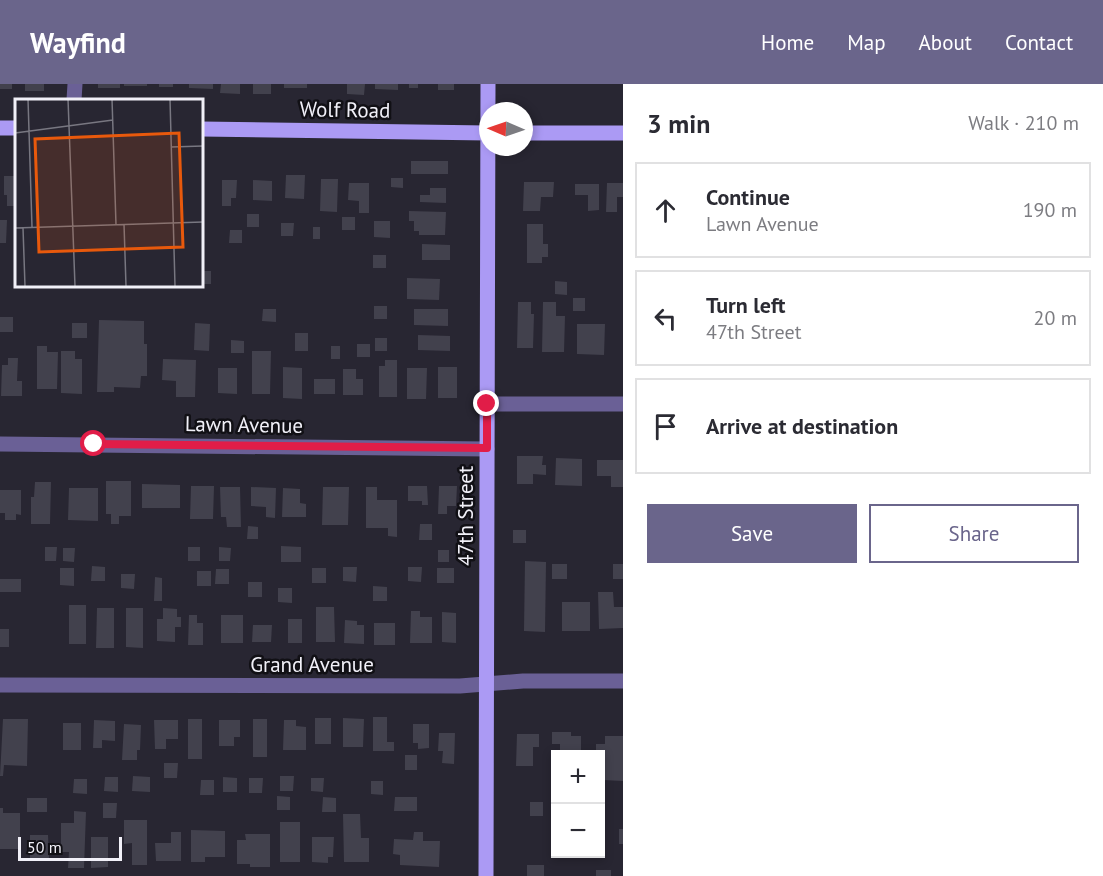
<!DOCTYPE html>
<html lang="en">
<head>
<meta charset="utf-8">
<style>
  :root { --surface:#fff; --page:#f7f7f7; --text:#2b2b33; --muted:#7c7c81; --line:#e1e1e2; --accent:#6a658b }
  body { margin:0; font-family:"PT Sans",sans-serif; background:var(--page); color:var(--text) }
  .controls { position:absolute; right:18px; bottom:18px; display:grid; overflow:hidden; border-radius:0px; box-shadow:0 3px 9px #0003 }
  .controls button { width:54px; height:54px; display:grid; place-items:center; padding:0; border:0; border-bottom:2px solid var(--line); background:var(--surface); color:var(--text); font:30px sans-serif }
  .compass { position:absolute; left:479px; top:18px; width:54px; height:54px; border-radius:50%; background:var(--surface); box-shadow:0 3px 9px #0003; rotate:272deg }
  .scale { position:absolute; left:18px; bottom:15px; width:104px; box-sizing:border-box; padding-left:6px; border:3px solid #f1f0f8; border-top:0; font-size:16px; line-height:21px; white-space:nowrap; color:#f1f0f8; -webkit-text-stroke:4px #111015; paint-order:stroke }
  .stop { position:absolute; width:18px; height:18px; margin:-14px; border:4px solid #e11d48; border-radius:50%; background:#fff }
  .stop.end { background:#e11d48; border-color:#fff; box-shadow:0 2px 6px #0008 }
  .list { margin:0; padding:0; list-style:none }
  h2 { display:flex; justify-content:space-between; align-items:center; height:78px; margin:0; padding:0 24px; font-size:26px }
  h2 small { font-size:20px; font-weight:400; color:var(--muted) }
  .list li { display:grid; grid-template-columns:39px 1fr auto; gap:18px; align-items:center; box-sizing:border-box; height:96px; margin:0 12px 12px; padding:0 12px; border:2px solid var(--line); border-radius:0px }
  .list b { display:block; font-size:22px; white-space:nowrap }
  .list p { margin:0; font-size:20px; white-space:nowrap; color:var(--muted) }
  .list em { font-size:20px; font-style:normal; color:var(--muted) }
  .actions { display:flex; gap:12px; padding:18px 24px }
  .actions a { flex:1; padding:14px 0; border:2px solid var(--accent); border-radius:0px; text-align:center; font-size:21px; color:var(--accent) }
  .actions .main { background:var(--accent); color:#fff }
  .icon { flex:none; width:33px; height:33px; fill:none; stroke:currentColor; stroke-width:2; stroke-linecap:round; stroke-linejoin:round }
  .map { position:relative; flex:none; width:623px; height:792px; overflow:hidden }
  header { display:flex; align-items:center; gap:36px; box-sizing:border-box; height:84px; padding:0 30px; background:var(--accent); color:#fff }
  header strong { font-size:28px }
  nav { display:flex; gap:33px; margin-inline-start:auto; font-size:21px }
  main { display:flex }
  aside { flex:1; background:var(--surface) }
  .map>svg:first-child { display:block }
</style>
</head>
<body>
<header>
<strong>Wayfind</strong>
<nav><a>Home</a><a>Map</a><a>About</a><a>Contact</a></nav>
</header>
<main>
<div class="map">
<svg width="623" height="792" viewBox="0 0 623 792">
  <rect width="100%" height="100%" fill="#282632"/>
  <g fill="#42414d">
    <rect x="0" y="0" width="12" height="5"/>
    <rect x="25" y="0" width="19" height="7"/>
    <rect x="98" y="0" width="22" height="4"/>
    <rect x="124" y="0" width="23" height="2"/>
    <rect x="159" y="0" width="14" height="3"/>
    <path d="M189,0H213V5L189,4Z"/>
    <path d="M221,0H240V10L220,9Z"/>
    <rect x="253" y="0" width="18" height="10"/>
    <rect x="284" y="0" width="23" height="4"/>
    <path d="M347,0H365L364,11L347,10Z"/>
    <path d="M375,0H398V6L375,5Z"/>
    <rect x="409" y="0" width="9" height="4"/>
    <rect x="438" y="0" width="16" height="6"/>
    <rect x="411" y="77" width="37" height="13"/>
    <path d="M286,91H305L304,115L285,114Z"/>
    <path d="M4,92H16V122H7V111H4Z"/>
    <path d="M391,94H403V104L391,103Z"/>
    <path d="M321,95H338L337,128L320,127Z"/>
    <path d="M201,96H204L203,125H201Z"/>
    <path d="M222,96H237L236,114H231V122H222Z"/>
    <path d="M253,96L272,97V117L253,116Z"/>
    <path d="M524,98H554L553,113H541L540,127H523Z"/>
    <path d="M349,99H369V129H359V117L348,116Z"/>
    <path d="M607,99H623V113H617V128H606Z"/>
    <path d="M575,100H599V126L588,127V111H575Z"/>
    <path d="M430,104H446V119L420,118V111H430Z"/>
    <path d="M409,127L446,128L445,151H419V147H414V137H409Z"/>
    <rect x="247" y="130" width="12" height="13"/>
    <rect x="342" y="133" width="13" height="13"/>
    <path d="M0,136H7L6,159H0Z"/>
    <path d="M374,137H390V154L374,153Z"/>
    <path d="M281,139H294L293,152H281Z"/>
    <path d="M527,140H543V160H548V173H542V179H527Z"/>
    <rect x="313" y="143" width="7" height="12"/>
    <path d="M230,146H242V159H229Z"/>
    <path d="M422,160L450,161V176H422Z"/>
    <rect x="373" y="171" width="13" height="13"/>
    <rect x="201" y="187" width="10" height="13"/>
    <path d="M407,194L440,195L439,216L407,215Z"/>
    <path d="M555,197L567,198V211L555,210Z"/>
    <rect x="573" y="214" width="12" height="13"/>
    <path d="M518,218H531V230H534L533,264H517Z"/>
    <path d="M543,218H556V232H565L564,268H542Z"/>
    <rect x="374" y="222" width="13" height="13"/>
    <path d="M263,225H276V238L262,237Z"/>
    <path d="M414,225H448V242L414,241Z"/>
    <rect x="0" y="233" width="13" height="15"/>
    <path d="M99,236L144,237V260H147V292H141L140,304L114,303V308H97Z"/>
    <rect x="72" y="239" width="15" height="15"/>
    <path d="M195,239L210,240L209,267L194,266Z"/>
    <path d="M577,240H605L604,271L577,270Z"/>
    <rect x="295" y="249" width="13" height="18"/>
    <path d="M418,251L450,252V267L418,266Z"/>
    <rect x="375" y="254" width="12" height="13"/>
    <path d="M231,256L244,257V269H231Z"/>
    <rect x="357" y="260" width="13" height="13"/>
    <path d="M37,262H47V268H58L57,305H37Z"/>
    <rect x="331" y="262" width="9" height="13"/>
    <path d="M61,267H75V275H82V310L61,309Z"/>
    <path d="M252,267H271L270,310H252Z"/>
    <path d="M8,274H18L17,297H22V312H1L2,281H8Z"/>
    <path d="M163,275L196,276L195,313H176V297L162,296Z"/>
    <path d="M385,276H397V313H379V282H385Z"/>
    <path d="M283,283L302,284V315L283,314Z"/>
    <rect x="438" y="283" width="19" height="31"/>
    <path d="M218,284H237V310L218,309Z"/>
    <path d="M407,284H427L426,315H407Z"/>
    <path d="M343,285H356V295H363V311H343Z"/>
    <rect x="314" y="295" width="21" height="15"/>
    <path d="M517,372H543L542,381H546V391L533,390V400H517Z"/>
    <path d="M556,374L582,375V402L555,401Z"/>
    <path d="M597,376H623V403H611V392H597Z"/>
    <path d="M106,397H131V432H119V440H111V430H106Z"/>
    <path d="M35,398H51L50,440H31V413H34Z"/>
    <path d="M142,400L180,401V424H142Z"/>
    <path d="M191,402H214L213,435H190Z"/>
    <path d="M408,402H427L428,421H422V417H408Z"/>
    <path d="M439,402H457L456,422H447V430H438Z"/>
    <path d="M220,403H240L241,443H227L226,433H221Z"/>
    <path d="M251,403L276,404L275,434L266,433V423L251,422Z"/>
    <path d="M323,403H349L348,441H322Z"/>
    <path d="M366,403H377V416H397V453L388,452V444H366Z"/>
    <path d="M69,404H98V437L68,436Z"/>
    <path d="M283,404L300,405V419L306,420V433H282Z"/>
    <path d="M0,406H21V431L16,430V436H5V429H0Z"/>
    <path d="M420,440H432V456H419Z"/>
    <path d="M248,442L258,443V455H247Z"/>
    <rect x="513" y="446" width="13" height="13"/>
    <path d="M281,462L301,463V478H281Z"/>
    <path d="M45,463H57L56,477H45Z"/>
    <rect x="188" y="463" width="12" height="14"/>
    <path d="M219,463L231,464L230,477H219Z"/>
    <path d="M63,464H75L74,478L63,477Z"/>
    <rect x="438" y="466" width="11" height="12"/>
    <path d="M525,477L546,478L545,548L524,547Z"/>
    <rect x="552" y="480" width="15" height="15"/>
    <rect x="613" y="480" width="10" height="15"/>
    <path d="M92,482L105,483V497H91Z"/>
    <path d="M343,483H357L356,498L343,497Z"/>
    <path d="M408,483H422L421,498L408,497Z"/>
    <path d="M60,484H74V502L60,501Z"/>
    <rect x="312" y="484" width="14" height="15"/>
    <rect x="437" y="484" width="17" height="15"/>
    <path d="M216,485H229V500H215Z"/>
    <rect x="197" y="487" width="14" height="15"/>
    <path d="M121,490H135L134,505L121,504Z"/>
    <path d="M155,493L162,494V517H154Z"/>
    <rect x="0" y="495" width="21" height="13"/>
    <rect x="248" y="498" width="14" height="15"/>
    <path d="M373,502L387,503V517H373Z"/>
    <path d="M278,504H292V519L278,518Z"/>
    <path d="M598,508H613L614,523H623V544L599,545Z"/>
    <rect x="562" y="518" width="28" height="29"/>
    <rect x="69" y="521" width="17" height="39"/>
    <path d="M316,523H334L335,558H316Z"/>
    <path d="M97,524H114V564H96Z"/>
    <path d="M126,524H143V564L126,563Z"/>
    <path d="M163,524L177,525V533H181V543H175V558L157,557V535H163Z"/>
    <path d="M411,527H420V533H432V559H410Z"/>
    <path d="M442,528L456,529V559L442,558Z"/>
    <path d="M189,531H197V539H203V561H188Z"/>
    <rect x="221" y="531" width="22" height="28"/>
    <rect x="288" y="535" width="14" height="24"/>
    <path d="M345,536L357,537V541H364V560L344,559Z"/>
    <rect x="374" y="539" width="21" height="22"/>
    <path d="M253,541H272L271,558H252Z"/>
    <rect x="0" y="545" width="9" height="18"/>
    <path d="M373,633H387V658H394V667H373Z"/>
    <rect x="315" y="634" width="16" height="26"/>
    <path d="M343,634L364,635L363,663H343Z"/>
    <path d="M3,635H28L27,682L4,681L3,692H0Z"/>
    <rect x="188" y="635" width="14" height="40"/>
    <rect x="253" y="635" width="14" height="38"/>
    <path d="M94,636L115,637V657L102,656V664H93Z"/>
    <path d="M154,636H178V655H166V665H155Z"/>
    <path d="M219,636H240V653H234V662H219Z"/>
    <path d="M284,636H296V642L306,643V666H283Z"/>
    <rect x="63" y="639" width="18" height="27"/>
    <path d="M124,640L141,641L140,666H137V676H122Z"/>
    <path d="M413,640H429V664L418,665V659H413Z"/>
    <path d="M552,648H571V652H581V670H560V660H552Z"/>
    <path d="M439,649H455L454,680L442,679L443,667H438Z"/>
    <path d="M517,650H539V663H533V682H516Z"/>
    <path d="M605,652H623V697L603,696V690H600V670H596V660H605Z"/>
    <rect x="405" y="671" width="12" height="15"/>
    <path d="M164,679H178L177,694H164Z"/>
    <path d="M133,692L150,693V708L132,707Z"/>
    <path d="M280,692H294L293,707H280Z"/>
    <path d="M105,693H118V708L104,707Z"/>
    <path d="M223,693L237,694V708H223Z"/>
    <path d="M249,694H263L262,709H249Z"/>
    <path d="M311,694H324L323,708L311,707Z"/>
    <path d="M74,695H87V710L73,709Z"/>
    <path d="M201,696H214V711H200Z"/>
    <path d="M371,697H383V711L371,710Z"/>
    <path d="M277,712L290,713V726H277Z"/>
    <path d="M323,713L336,714V728H322Z"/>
    <path d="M395,713H417V727H394Z"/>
    <rect x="27" y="714" width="20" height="14"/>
    <rect x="600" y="714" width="5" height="15"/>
    <rect x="530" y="718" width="13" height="14"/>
    <path d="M103,719H117L116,734H103Z"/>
    <path d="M0,724H3V729H20V765H0Z"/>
    <path d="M74,727L86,728L84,784H68L69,768H61V739H74Z"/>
    <path d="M343,730H360L361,754H369V778H344Z"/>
    <path d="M124,736H147V781H132V759L124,760Z"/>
    <rect x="280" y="738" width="20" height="40"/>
    <rect x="600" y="744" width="3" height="15"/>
    <rect x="619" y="745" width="4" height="15"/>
    <path d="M191,746L225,747V773H205V778H191Z"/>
    <path d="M171,748H181V777H156L155,759H171Z"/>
    <path d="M414,748H423V757H440L439,783L400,781V771L393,770L394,755L413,756Z"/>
    <path d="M245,750H270V783H250V780H237V756H246Z"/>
    <path d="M30,751H48L49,775H30Z"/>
    <path d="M91,753H108V783L91,784Z"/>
    <path d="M312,753H334L333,773H328V779L312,778Z"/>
    <rect x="527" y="781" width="17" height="11"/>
    <rect x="596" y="786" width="15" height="6"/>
  </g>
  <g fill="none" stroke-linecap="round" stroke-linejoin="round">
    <g stroke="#6a6096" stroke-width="15">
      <path d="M74,16L75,0"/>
      <path d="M487,320H623"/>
      <path d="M0,360L487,365"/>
      <path d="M0,601L460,602L523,597H623"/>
    </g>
    <g stroke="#ab9af4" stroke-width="15">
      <path d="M0,44H16"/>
      <path d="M201,45L488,49"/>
      <path d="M524,49H623"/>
      <path d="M486,792L488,0"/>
    </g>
  </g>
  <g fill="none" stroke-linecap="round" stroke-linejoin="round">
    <path stroke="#e11d48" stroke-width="8" d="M94,360L487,364V320"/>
  </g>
  <g text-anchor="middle" stroke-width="5" stroke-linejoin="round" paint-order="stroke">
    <g font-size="21" fill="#f1f0f8" stroke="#111015">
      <text transform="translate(345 26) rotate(1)" y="7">Wolf Road</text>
      <text transform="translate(244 341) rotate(1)" y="7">Lawn Avenue</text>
      <text transform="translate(466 432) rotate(-90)" y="7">47th Street</text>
      <text x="312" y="588">Grand Avenue</text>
    </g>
  </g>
  <g transform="translate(15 15)">
    <rect width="188" height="188" fill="#282632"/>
    <path fill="none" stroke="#787781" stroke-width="1.5" d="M13,0L17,128M53,0L60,187M97,0L101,126M155,0L160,187M0,34L98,21M156,48L188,47M109,125L111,187M0,129L188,123M8,129L10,187"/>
    <path fill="#e8590c" fill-opacity="0.15" stroke="#e8590c" stroke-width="3" d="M164,34L168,148L24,153L20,40Z"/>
    <rect width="188" height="188" fill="none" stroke="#f1f0f8" stroke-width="3"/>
  </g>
</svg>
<div class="controls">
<button>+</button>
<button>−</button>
</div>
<svg class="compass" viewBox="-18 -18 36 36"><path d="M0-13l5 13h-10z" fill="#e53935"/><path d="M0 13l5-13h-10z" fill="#7c7c81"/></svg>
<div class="scale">50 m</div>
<div class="stop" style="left:94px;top:360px"></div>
<div class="stop end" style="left:487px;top:320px"></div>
</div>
<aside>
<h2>3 min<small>Walk · 210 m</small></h2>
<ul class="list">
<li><svg class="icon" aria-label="ahead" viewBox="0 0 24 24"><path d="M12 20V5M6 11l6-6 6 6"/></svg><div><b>Continue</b><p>Lawn Avenue</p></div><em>190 m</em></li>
<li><svg class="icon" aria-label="left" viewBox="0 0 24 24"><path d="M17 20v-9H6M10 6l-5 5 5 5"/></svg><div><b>Turn left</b><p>47th Street</p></div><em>20 m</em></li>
<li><svg class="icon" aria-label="arrive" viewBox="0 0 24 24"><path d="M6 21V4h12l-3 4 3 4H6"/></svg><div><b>Arrive at destination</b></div></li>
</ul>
<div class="actions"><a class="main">Save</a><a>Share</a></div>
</aside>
</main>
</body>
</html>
